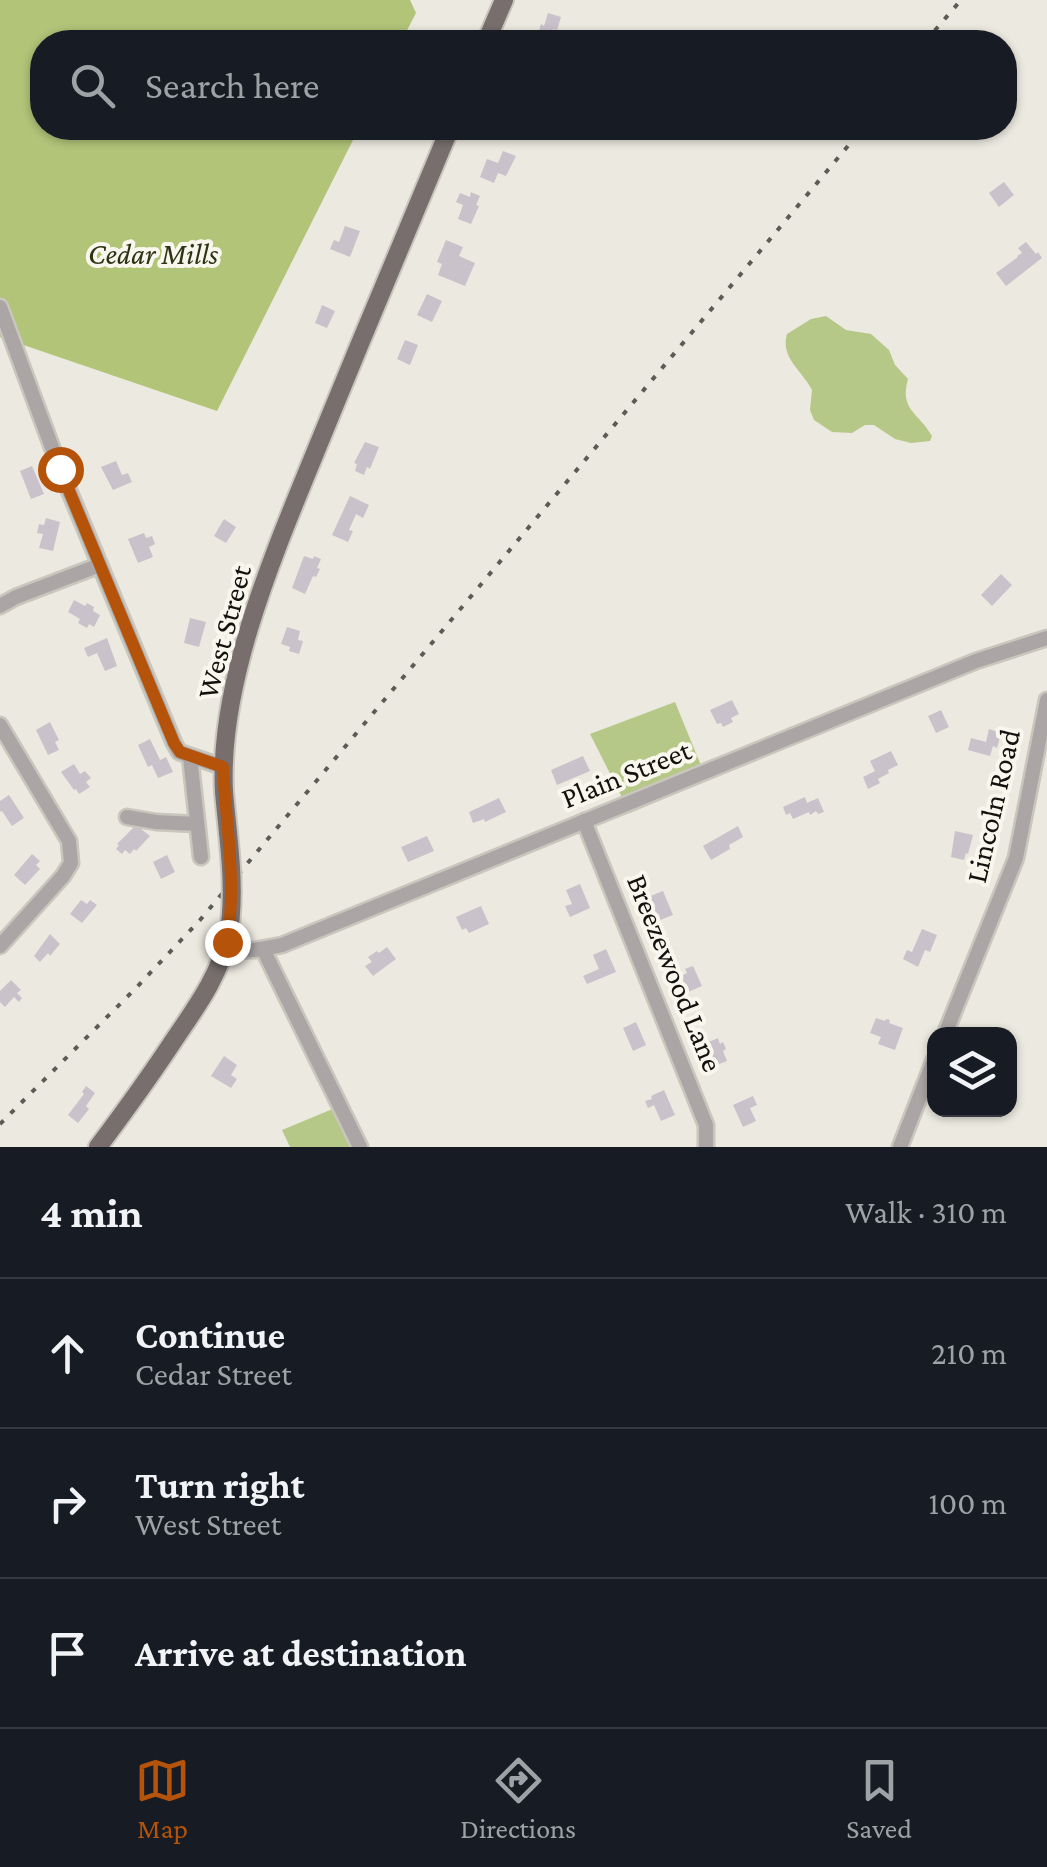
<!DOCTYPE html>
<html lang="en">
<head>
<meta charset="utf-8">
<style>
  :root { --surface:#171b24; --page:#242831; --text:#f1f3f6; --muted:#9ea1a6; --line:#363941; --accent:#b45309 }
  body { margin:0; font-family:"Crimson Pro",serif; background:var(--page); color:var(--text) }
  .controls { position:absolute; right:30px; bottom:30px; display:grid; overflow:hidden; border-radius:20px; box-shadow:0 2px 8px #0004 }
  .controls button { width:90px; height:90px; display:grid; place-items:center; padding:0; border:0; border-bottom:2px solid var(--line); background:var(--surface); color:var(--text); font:50px sans-serif }
  .stop { position:absolute; width:30px; height:30px; margin:-22px; border:8px solid #b45309; border-radius:50%; background:#fff }
  .stop.end { background:#b45309; border-color:#fff; box-shadow:0 2px 10px #0008 }
  .list { margin:0; padding:0; list-style:none }
  h2 { display:flex; justify-content:space-between; align-items:center; height:130px; margin:0; padding:0 40px; font-size:42px }
  h2 small { font-size:32px; font-weight:400; color:var(--muted) }
  .list li { display:grid; grid-template-columns:65px 1fr auto; gap:30px; align-items:center; box-sizing:border-box; height:150px; padding:0 40px; border-top:2px solid var(--line) }
  .list b { display:block; font-size:38px; white-space:nowrap }
  .list p { margin:0; font-size:32px; white-space:nowrap; color:var(--muted) }
  .list em { font-size:32px; font-style:normal; color:var(--muted) }
  .icon { flex:none; width:55px; height:55px; fill:none; stroke:currentColor; stroke-width:2; stroke-linecap:round; stroke-linejoin:round }
  .map { position:relative; flex:none; width:1047px; height:1147px; overflow:hidden }
  .search { position:absolute; background:var(--surface); box-shadow:0 2px 8px #0004; left:30px; right:30px; top:30px; height:110px; display:flex; align-items:center; gap:25px; box-sizing:border-box; padding:0 35px; border-radius:40px; color:var(--muted); font-size:38px }
  .sheet { height:580px; background:var(--surface) }
  nav { display:flex; justify-content:space-around; align-items:center; box-sizing:border-box; height:140px; border-top:2px solid var(--line); background:var(--surface); font-size:28px; color:var(--muted) }
  nav a { display:grid; justify-items:center; gap:5px }
  nav .on { color:var(--accent) }
  .map>svg:first-child { display:block }
</style>
</head>
<body>
<div class="map">
<svg width="1047" height="1147" viewBox="0 0 1047 1147">
  <rect width="100%" height="100%" fill="#ece9e0"/>
  <g fill="#b6c887">
    <path d="M826,316L846,330L871,334L889,350L895,365L908,379C899,410 919,413 932,436L930,441L911,443L895,439L874,425H865L852,433L832,432L814,420L810,410L812,390C802,370 780,358 787,334L811,319Z"/>
    <path d="M675,702L707,780L630,813L590,734Z"/>
    <path d="M335,1108L352,1147H290L282,1130Z"/>
  </g>
  <path fill="#b1c478" d="M0,0H410L416,13L401,42H42V128H359L217,411L0,337Z"/>
  <g fill="#c9c2ca">
    <path d="M548,13L561,17L557,30L553,29L548,42H532L537,30L539,31L541,24L544,26Z"/>
    <path d="M503,151L516,156L506,176L498,173L494,183L480,177L487,159L498,163Z"/>
    <path d="M1004,182L1014,195L999,207L989,193Z"/>
    <path d="M471,192L480,196L476,205L479,206L471,224L458,219L463,205L456,202L460,193L470,197Z"/>
    <path d="M345,226L360,231L350,257L330,249L334,240L339,242Z"/>
    <path d="M446,240L463,247L459,256L475,263L465,286L438,275L442,264L437,262Z"/>
    <path d="M1026,242L1036,254L1038,252L1042,258L1006,286L996,273L1018,257L1017,256L1022,253L1018,248Z"/>
    <path d="M427,294L442,301L432,322L417,315Z"/>
    <path d="M322,305L335,311L327,328L315,323Z"/>
    <path d="M405,340L418,345L410,365L397,359Z"/>
    <path d="M365,442L379,447L370,469L367,467L364,475L355,471L357,464L354,463Z"/>
    <path d="M116,461L122,475L128,473L132,482L113,490L101,467Z"/>
    <path d="M32,466L44,494L31,499L20,471Z"/>
    <path d="M350,496L369,505L363,518L356,514L349,530L353,531L348,542L332,535Z"/>
    <path d="M46,518L60,522L53,551L39,548L43,534L37,533L39,524L44,525Z"/>
    <path d="M224,519L236,527L226,543L214,536Z"/>
    <path d="M144,533L146,538L152,536L155,544L149,547L153,557L138,563L128,539Z"/>
    <path d="M304,556L313,559L314,556L321,559L317,568L320,569L316,577L313,576L305,594L292,588Z"/>
    <path d="M1001,574L1012,585L992,606L981,595Z"/>
    <path d="M74,600L85,606L87,603L94,607L93,611L100,615L94,627L89,624L87,628L78,623L80,619L68,612Z"/>
    <path d="M190,618L206,622L199,647L184,643Z"/>
    <path d="M287,627L300,631L298,640L303,641L299,654L289,651L290,647L281,644Z"/>
    <path d="M107,638L117,666L105,671L97,653L88,657L84,648Z"/>
    <path d="M732,700L739,714L731,718L733,722L723,727L721,723L717,724L710,710Z"/>
    <path d="M941,710L949,727L936,733L928,716Z"/>
    <path d="M50,722L59,740L55,742L59,750L48,755L36,730Z"/>
    <path d="M989,729L1001,733L997,748L993,746L990,756L968,750L971,738L986,742Z"/>
    <path d="M150,739L160,760L166,757L173,772L158,778L152,765L148,767L138,745Z"/>
    <path d="M891,751L898,765L888,770L889,773L878,779L880,783L868,789L863,777L875,771L870,761Z"/>
    <path d="M583,756L590,771L557,785L551,770Z"/>
    <path d="M74,764L80,774L85,771L91,778L86,782L90,787L79,794L76,789L74,790L61,772Z"/>
    <path d="M9,795L24,818L12,826L2,811L0,812V801Z"/>
    <path d="M805,797L807,803L818,798L824,812L818,814L816,811L810,815L809,812L793,819L790,813L786,815L783,807Z"/>
    <path d="M499,798L506,812L485,822L484,819L473,823L469,812Z"/>
    <path d="M140,821L145,825L141,829L150,836L136,851L134,849L130,854L125,850L122,854L116,849L119,845L117,844Z"/>
    <path d="M738,826L743,837L729,845L730,849L711,860L703,846Z"/>
    <path d="M955,831L973,835L968,854L966,853L964,860L951,857Z"/>
    <path d="M427,836L434,851L408,862L401,847Z"/>
    <path d="M32,854L40,861L36,865L40,869L25,885L14,875Z"/>
    <path d="M167,855L175,872L161,879L153,862Z"/>
    <path d="M580,884L590,908L570,917L565,906L572,904L566,890Z"/>
    <path d="M663,891L673,915L660,920L648,897Z"/>
    <path d="M81,900L87,904L90,900L97,905L82,923L70,914Z"/>
    <path d="M481,906L489,924L469,933L466,928L462,930L456,917Z"/>
    <path d="M922,929L937,935L930,952L925,950L918,967L903,959L907,950L912,952Z"/>
    <path d="M50,934L60,944L50,956L48,953L40,962L34,956Z"/>
    <path d="M387,947L396,959L373,976L365,966L372,962L368,957L377,951L379,953Z"/>
    <path d="M606,949L616,972L587,984L583,976L599,969L593,955Z"/>
    <path d="M693,966L702,986L688,992L681,976L687,973L685,969Z"/>
    <path d="M11,980L21,990L17,993L22,998L19,1002L14,997L5,1007L0,1002V991Z"/>
    <path d="M876,1018L885,1021L886,1019L890,1020L889,1023L903,1028L895,1050L878,1044L881,1037L870,1033Z"/>
    <path d="M636,1022L646,1045L633,1051L623,1028Z"/>
    <path d="M718,1038L720,1044L723,1042L726,1049L723,1051L727,1061L714,1066L704,1044Z"/>
    <path d="M224,1056L237,1065L231,1075L237,1079L231,1088L211,1076Z"/>
    <path d="M86,1086L95,1093L86,1106L89,1109L78,1123L68,1115L84,1094L82,1092Z"/>
    <path d="M664,1090L675,1115L661,1121L654,1105L648,1108L645,1101L652,1099L651,1096Z"/>
    <path d="M753,1096L757,1105L750,1108L756,1121L743,1127L733,1105Z"/>
  </g>
  <g fill="none" stroke-linecap="round" stroke-linejoin="round">
    <defs>
      <g id="minor">
        <path d="M0,307L60,469L174,743L179,752L223,767"/>
        <path d="M0,606L16,597L100,565"/>
        <path d="M0,725L69,841L71,863L63,876L0,946"/>
        <path d="M190,757L201,857"/>
        <path d="M127,817L156,822L197,824"/>
        <path d="M584,821L706,1125V1147"/>
        <path d="M263,949L360,1147"/>
        <path d="M224,951L255,950L282,945L976,661L1047,638"/>
        <path d="M945,1034L1016,858L1047,700"/>
        <path d="M900,1147L934,1060"/>
      </g>
      <g id="major">
        <path d="M486,42L504,0"/>
        <path d="M224,792C218,677 279,542 322,436C364,333 407,230 450,128"/>
        <path d="M98,1147C125,1111 151,1075 176,1037C198,1005 222,971 229,932"/>
      </g>
    </defs>
    <use href="#minor" stroke="#c9c6be" stroke-width="19"/>
    <use href="#major" stroke="#c9c6be" stroke-width="22"/>
    <use href="#minor" stroke="#aba6a5" stroke-width="14"/>
    <use href="#major" stroke="#776e6d" stroke-width="18"/>
    <g stroke="#5d5b56" stroke-width="4" stroke-dasharray="5 10" stroke-linecap="butt">
      <path d="M925,42L961,0"/>
      <path d="M0,1124L136,988L200,920L863,128"/>
    </g>
    <defs>
      <path id="major-bridge" d="M224,792C228,838 236,886 229,932"/>
    </defs>
    <use href="#major-bridge" stroke="#c9c6be" stroke-width="22" stroke-linecap="butt"/>
    <use href="#major-bridge" stroke="#776e6d" stroke-width="18"/>
  </g>
  <g fill="none" stroke-linecap="round" stroke-linejoin="round">
    <path stroke="#b45309" stroke-width="12" d="M60,469L174,743L180,752L223,767C226,825 237,885 227,942"/>
  </g>
  <g text-anchor="middle" stroke-width="8" stroke-linejoin="round" paint-order="stroke">
    <g font-size="30" font-style="italic" fill="#2d3414" stroke="#f9f7ed">
      <text x="153" y="264">Cedar Mills</text>
    </g>
    <g font-size="30" fill="#12110e" stroke="#f9f7ed">
      <text transform="translate(224 632) rotate(-75)" y="10">West Street</text>
      <text transform="translate(626 774) rotate(-22)" y="10">Plain Street</text>
      <text transform="translate(993 806) rotate(-77)" y="10">Lincoln Road</text>
      <text transform="translate(675 973) rotate(68)" y="10">Breezewood Lane</text>
    </g>
  </g>
</svg>
<div class="controls">
<button><svg class="icon" aria-label="layers" viewBox="0 0 24 24"><path d="M12 4l9 5-9 5-9-5zM3 14l9 5 9-5"/></svg></button>
</div>
<div class="stop" style="left:60px;top:469px"></div>
<div class="stop end" style="left:227px;top:942px"></div>
<div class="search"><svg class="icon" aria-label="search" viewBox="0 0 24 24"><circle cx="10" cy="10" r="6"/><path d="M15 15l6 6"/></svg>Search here</div>
</div>
<section class="sheet">
<h2>4 min<small>Walk · 310 m</small></h2>
<ul class="list">
<li><svg class="icon" aria-label="ahead" viewBox="0 0 24 24"><path d="M12 20V5M6 11l6-6 6 6"/></svg><div><b>Continue</b><p>Cedar Street</p></div><em>210 m</em></li>
<li><svg class="icon" aria-label="right" viewBox="0 0 24 24"><path d="M7 20v-9h11M14 6l5 5-5 5"/></svg><div><b>Turn right</b><p>West Street</p></div><em>100 m</em></li>
<li><svg class="icon" aria-label="arrive" viewBox="0 0 24 24"><path d="M6 21V4h12l-3 4 3 4H6"/></svg><div><b>Arrive at destination</b></div></li>
</ul>
</section>
<nav>
<a class="on"><svg class="icon" aria-label="map" viewBox="0 0 24 24"><path d="M3 6l6-2 6 2 6-2v14l-6 2-6-2-6 2zM9 4v14M15 6v14"/></svg>Map</a>
<a><svg class="icon" aria-label="directions" viewBox="0 0 24 24"><path d="M12 3l9 9-9 9-9-9zM9 14v-3h6M13 9l2 2-2 2"/></svg>Directions</a>
<a><svg class="icon" aria-label="saved" viewBox="0 0 24 24"><path d="M7 4h10v16l-5-4-5 4z"/></svg>Saved</a>
</nav>
</body>
</html>
